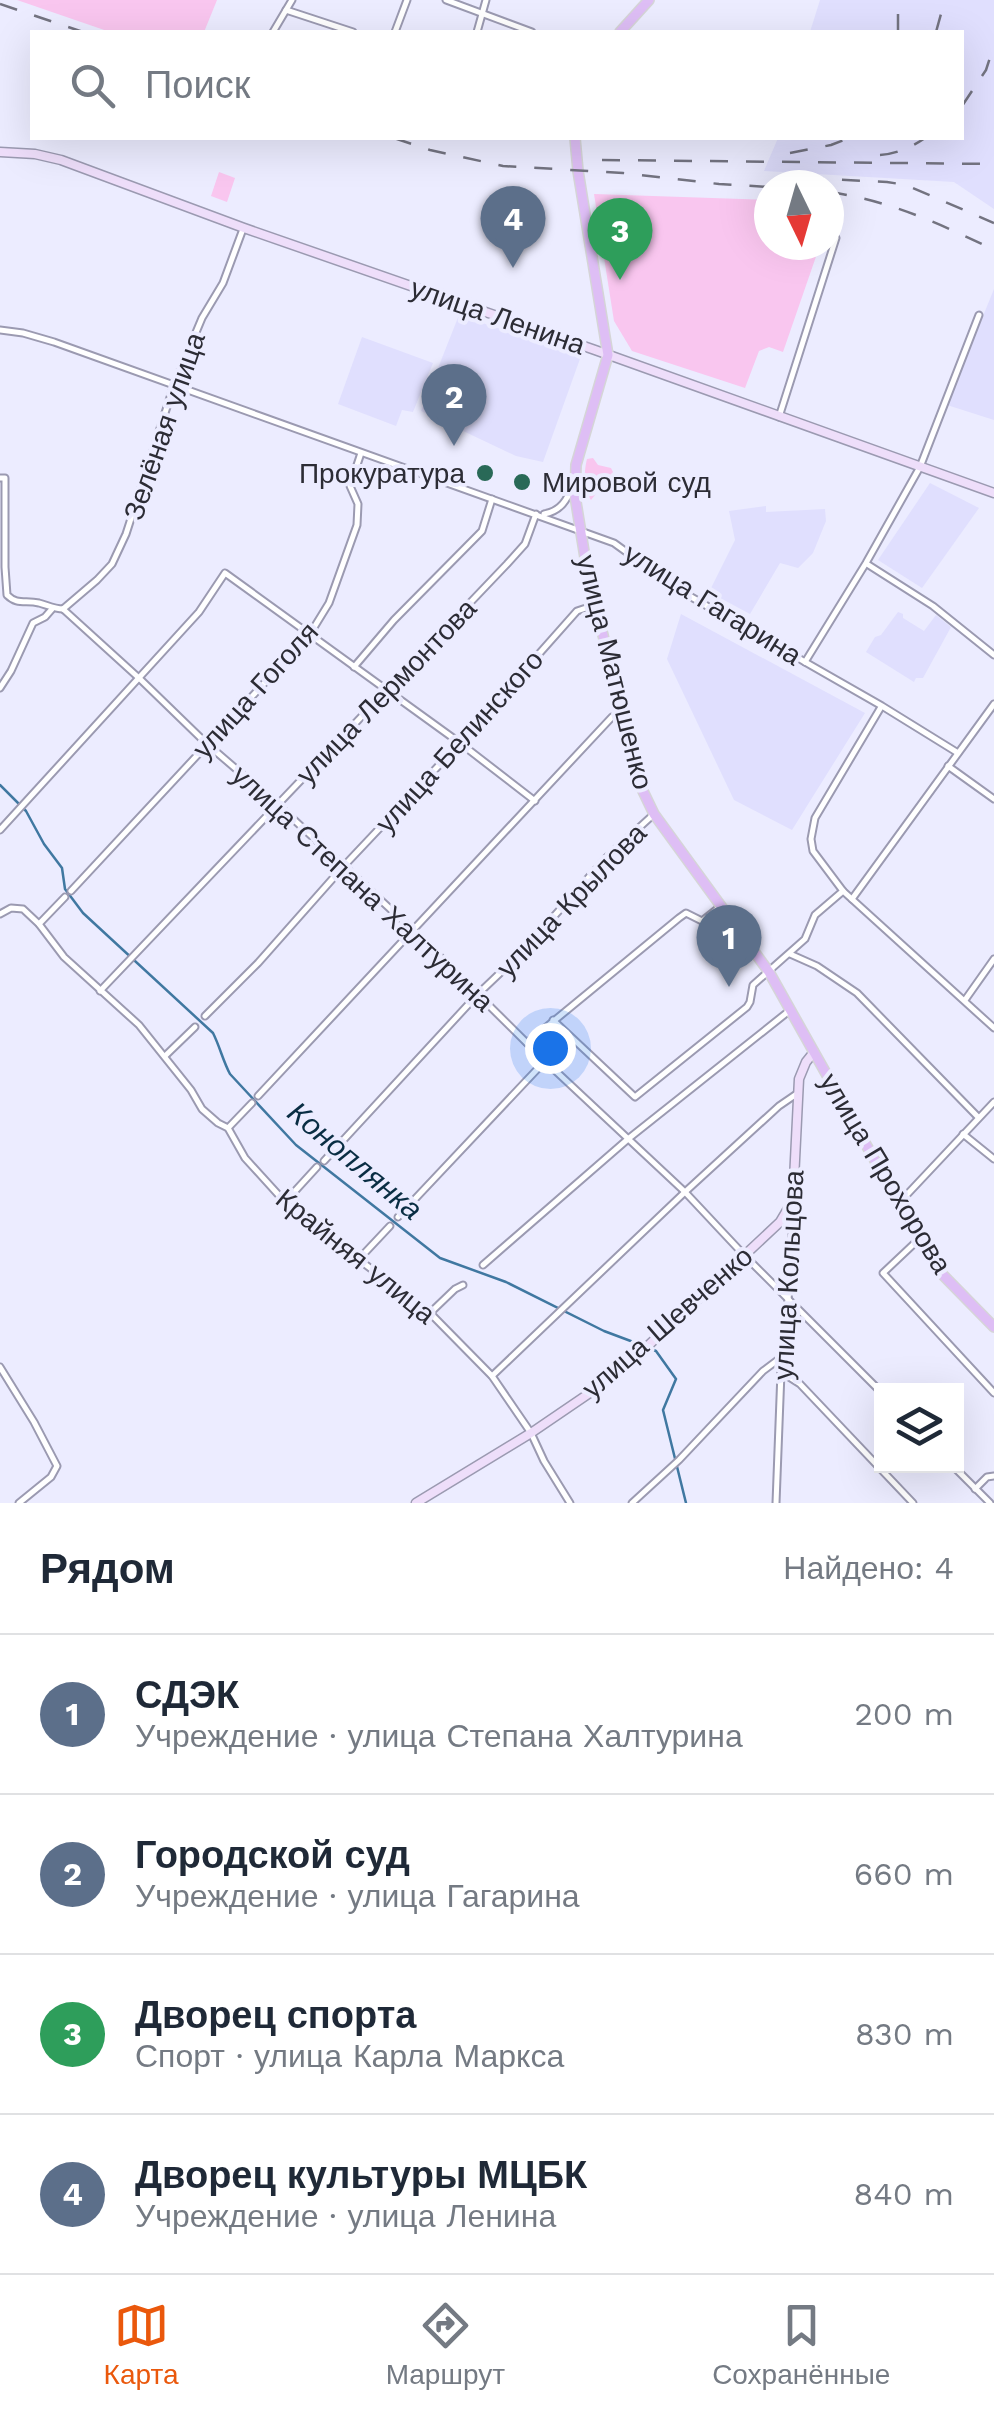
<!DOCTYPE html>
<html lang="ru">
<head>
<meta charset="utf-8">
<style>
  :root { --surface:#fff; --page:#f6f6f7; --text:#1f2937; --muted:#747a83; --line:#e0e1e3; --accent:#ea580c }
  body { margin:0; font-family:"Work Sans",sans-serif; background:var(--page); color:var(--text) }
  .controls { position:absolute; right:30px; bottom:30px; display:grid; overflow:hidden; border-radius:0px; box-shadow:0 10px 40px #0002 }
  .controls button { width:90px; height:90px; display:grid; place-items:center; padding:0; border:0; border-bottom:2px solid var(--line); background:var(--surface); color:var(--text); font:50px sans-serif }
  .compass { position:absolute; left:754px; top:170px; width:90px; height:90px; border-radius:50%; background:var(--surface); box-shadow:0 10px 40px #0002; rotate:175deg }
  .you { position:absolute; left:550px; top:1048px; width:35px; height:35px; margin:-25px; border:8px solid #fff; border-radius:50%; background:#1a73e8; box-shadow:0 0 0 15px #1a73e833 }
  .badge { display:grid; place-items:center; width:65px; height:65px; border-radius:50%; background:var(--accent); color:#fff; font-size:32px; font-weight:700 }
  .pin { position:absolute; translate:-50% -82px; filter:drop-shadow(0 2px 5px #0008) }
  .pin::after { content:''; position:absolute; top:52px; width:35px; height:30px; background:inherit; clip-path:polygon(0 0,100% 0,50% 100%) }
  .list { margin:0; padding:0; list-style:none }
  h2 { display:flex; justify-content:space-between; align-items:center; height:130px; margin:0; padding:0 40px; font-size:42px }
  h2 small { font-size:32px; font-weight:400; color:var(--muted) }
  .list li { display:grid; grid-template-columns:65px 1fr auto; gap:30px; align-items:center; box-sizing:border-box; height:160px; padding:0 40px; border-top:2px solid var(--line) }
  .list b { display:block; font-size:38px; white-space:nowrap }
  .list p { margin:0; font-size:32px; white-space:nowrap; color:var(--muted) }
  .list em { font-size:32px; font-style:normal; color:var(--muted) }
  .icon { flex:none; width:55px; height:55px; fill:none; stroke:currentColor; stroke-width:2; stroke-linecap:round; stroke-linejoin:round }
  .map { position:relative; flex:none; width:994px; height:1503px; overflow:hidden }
  .search { position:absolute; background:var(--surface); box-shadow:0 10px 40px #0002; left:30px; right:30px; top:30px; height:110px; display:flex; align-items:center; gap:25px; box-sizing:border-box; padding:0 35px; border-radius:0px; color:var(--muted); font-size:38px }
  .sheet { height:770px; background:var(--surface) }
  nav { display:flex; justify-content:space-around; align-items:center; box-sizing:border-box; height:140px; border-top:2px solid var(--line); background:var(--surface); font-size:28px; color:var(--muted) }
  nav a { display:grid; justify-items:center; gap:5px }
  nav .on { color:var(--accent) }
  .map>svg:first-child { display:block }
</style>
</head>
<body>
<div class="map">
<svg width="994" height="1503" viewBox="0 0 994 1503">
  <rect width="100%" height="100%" fill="#ececff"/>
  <g fill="#e0dffe">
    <path d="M820,0H994V209L954,182L764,171L778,138H962V32H810Z"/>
    <path d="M994,289V420L947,405Z"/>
    <path d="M459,315L581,356L543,462L516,456L421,411Z"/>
    <path d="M362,337L433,363L413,412L402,410L396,426L338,404Z"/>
    <path d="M930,483L979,508L922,588L878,560Z"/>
    <path d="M766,506V512L825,509L826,521L813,553L798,568L780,563L750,614L709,592L735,540L729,511Z"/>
    <path d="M898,612L903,614V618L924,631L936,615L951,627L923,678H916L914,682L866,652L875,637L881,635Z"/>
    <path d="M681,614L865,713L792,830L734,800L667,659Z"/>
  </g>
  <g fill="#f9c6ef">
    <path d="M17,0H217L204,32H110Z"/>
    <path d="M219,172L235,178L227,202L211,196Z"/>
    <path d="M594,194L769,200V245H820L783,352L769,347L759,351L745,388L632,351L614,321Z"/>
    <path d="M593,458L598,465L611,468L613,472L591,500C583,490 584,471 587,459Z"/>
  </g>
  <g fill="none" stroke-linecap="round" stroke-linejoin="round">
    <g stroke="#4078a1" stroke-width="2.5">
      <path d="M0,785L26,811L44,844L62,868L65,889L83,913L213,1033C220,1047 223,1061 230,1074L296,1145L440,1258L506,1282L604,1331L644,1346"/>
      <path d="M651,1349L656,1351L676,1379L663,1410L686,1503"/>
    </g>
    <defs>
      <g id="minor">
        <path d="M446,0L532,32"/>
        <path d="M286,10L353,32"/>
        <path d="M273,32L292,0"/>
        <path d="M395,32L407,0"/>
        <path d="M477,32L486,0"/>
        <path d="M0,330L23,333L54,342L614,543L679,590L882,706L958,753"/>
        <path d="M779,417L836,238"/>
        <path d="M0,478H5V567L7,595C17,605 25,600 39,603C47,605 54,609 63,609"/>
        <path d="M544,514C561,511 567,500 573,485"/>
        <path d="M867,564L933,606L994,655"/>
        <path d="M63,609L140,679L207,744L277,804L414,931L545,1061L685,1192L744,1255L882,1393"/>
        <path d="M63,609L97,580L112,564L126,534L174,385L202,318L223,283L243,229"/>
        <path d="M805,662L866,563L920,467L979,315"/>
        <path d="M354,667L394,620L482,531L492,499"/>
        <path d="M0,688L11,671L33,623L45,617L52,609"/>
        <path d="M881,707L815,818L811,839L813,851L843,891L994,1028"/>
        <path d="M948,766L994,799"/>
        <path d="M0,830L199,612L225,573L460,743L535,801"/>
        <path d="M71,891L310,634L329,603L357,525L358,504L350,486L361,453"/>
        <path d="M852,899L994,704"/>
        <path d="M0,914L11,908L23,909L39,924L64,957L139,1025L191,1090L202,1109L218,1123L228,1128L245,1158L285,1202L322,1232L430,1313L492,1376L531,1433L544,1461L570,1503"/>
        <path d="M39,924L65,897"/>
        <path d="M790,954L817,966L857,993L978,1117"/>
        <path d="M100,991L507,564L525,544L536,514"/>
        <path d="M965,1000L994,959"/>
        <path d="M205,1016L258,963L343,867L460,743L577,611L595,605"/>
        <path d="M553,1020L635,1097L747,1007L750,1002L753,985L805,939L815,915L843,891"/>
        <path d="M527,1043L679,918L686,913L702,921L721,906"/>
        <path d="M165,1056L195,1027"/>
        <path d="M258,1096L612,717L622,711"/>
        <path d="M228,1128L252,1103"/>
        <path d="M963,1134L994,1159"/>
        <path d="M324,1161L478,994L522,952L607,857L654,814"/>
        <path d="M285,1202L317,1167"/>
        <path d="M900,1202L994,1102"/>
        <path d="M398,1217L545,1061"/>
        <path d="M918,1240L883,1273L994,1393"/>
        <path d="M359,1259L390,1226"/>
        <path d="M483,1265L628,1139L789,1011"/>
        <path d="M430,1313L455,1289L463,1285"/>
        <path d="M0,1367L34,1422L57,1466L51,1477L19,1503"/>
        <path d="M781,1372L800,1384L913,1503"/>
        <path d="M492,1376L685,1192L779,1106L798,1093"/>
        <path d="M953,1466L990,1503"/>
        <path d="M975,1489L987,1477L994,1476"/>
        <path d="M632,1503L679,1460L763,1371L783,1356"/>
        <path d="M776,1503L781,1372L791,1268L793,1203"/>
      </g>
      <g id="secondary">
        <path d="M0,152L35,154L61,160L244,228L595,350L994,493"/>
        <path d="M416,1503L531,1433L600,1386L637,1356L780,1222L793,1200L799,1079L806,1062L814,1052"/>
      </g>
      <g id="primary">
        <path d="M620,32L649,0"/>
        <path d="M575,138L578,171L608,355L576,465L575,496L588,576L642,789L654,814L769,972L928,1255L942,1274L994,1327"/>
      </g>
    </defs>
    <use href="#minor" stroke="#9b9ab1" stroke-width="9"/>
    <use href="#secondary" stroke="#9b9ab1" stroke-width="11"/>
    <use href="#primary" stroke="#d5d5d7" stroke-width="12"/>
    <use href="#minor" stroke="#fff" stroke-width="5"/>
    <use href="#secondary" stroke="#eedefa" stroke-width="8"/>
    <use href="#primary" stroke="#debef5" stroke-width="9"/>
    <g stroke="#737380" stroke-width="2.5" stroke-dasharray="18 18" stroke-linecap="butt">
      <path d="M0,4L83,32"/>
      <path d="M898,32V0"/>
      <path d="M936,32L941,14L942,0"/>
      <path d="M962,106L986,70L994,45"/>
      <path d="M394,138L430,150L503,166L623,173L719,184L769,187"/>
      <path d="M790,153L831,145L849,138"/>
      <path d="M880,155C896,154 912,147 925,138"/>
      <path d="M602,160L994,164"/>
      <path d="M806,178L887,182L906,185L994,223"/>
      <path d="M829,192C888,200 941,224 994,250"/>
    </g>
  </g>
  <g fill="#296957" stroke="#ececff" stroke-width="4">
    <circle cx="485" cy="473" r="10"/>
    <circle cx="522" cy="482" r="10"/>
  </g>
  <g text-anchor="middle" stroke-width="8" stroke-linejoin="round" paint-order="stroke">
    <g font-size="28" fill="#2c2c35" stroke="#ececff">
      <text transform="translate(498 316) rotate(19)" y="10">улица Ленина</text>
      <text transform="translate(164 426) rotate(-71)" y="10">Зелёная улица</text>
      <text transform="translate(713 604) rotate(32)" y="10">улица Гагарина</text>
      <text transform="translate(615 672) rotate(76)" y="10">улица Матюшенко</text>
      <text transform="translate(255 690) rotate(-48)" y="10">улица Гоголя</text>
      <text transform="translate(386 691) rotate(-46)" y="10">улица Лермонтова</text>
      <text transform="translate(459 741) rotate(-48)" y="10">улица Белинского</text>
      <text transform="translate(363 888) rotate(43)" y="10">улица Степана Халтурина</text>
      <text transform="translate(571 900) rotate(-46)" y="10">улица Крылова</text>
      <text transform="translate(886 1173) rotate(59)" y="10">улица Прохорова</text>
      <text transform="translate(356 1256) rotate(39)" y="10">Крайняя улица</text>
      <text transform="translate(788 1275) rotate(-87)" y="10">улица Кольцова</text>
      <text transform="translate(667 1322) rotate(-41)" y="10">улица Шевченко</text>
    </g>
    <g font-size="28" fill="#2c2c35" stroke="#ececff" text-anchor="end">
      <text x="465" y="483">Прокуратура</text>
      <text x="542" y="492" text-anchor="start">Мировой суд</text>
    </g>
    <g font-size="30" font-style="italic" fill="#092d43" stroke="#ececff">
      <text transform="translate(355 1161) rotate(40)" y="10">Коноплянка</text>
    </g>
  </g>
</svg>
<div class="controls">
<button><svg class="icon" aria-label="layers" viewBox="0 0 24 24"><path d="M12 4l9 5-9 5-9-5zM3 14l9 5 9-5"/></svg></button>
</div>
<svg class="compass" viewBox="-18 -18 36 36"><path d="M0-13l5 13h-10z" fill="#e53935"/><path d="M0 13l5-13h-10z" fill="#747a83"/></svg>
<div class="you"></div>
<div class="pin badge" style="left:729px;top:987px;background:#5c6f8a">1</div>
<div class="pin badge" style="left:454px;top:446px;background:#5c6f8a">2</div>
<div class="pin badge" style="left:620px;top:280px;background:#2e9e5b">3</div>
<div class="pin badge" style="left:513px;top:268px;background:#5c6f8a">4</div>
<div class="search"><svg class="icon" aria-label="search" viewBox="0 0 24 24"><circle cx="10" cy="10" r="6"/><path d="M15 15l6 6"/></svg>Поиск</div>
</div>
<section class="sheet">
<h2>Рядом<small>Найдено: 4</small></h2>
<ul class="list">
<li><span class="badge" style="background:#5c6f8a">1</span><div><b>СДЭК</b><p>Учреждение · улица Степана Халтурина</p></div><em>200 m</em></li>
<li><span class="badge" style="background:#5c6f8a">2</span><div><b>Городской суд</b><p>Учреждение · улица Гагарина</p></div><em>660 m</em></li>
<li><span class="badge" style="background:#2e9e5b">3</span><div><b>Дворец спорта</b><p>Спорт · улица Карла Маркса</p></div><em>830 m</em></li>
<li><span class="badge" style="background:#5c6f8a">4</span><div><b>Дворец культуры МЦБК</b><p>Учреждение · улица Ленина</p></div><em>840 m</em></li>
</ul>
</section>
<nav>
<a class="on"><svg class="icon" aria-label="map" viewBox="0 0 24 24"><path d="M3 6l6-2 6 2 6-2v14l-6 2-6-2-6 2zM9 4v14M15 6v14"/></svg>Карта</a>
<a><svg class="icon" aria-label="directions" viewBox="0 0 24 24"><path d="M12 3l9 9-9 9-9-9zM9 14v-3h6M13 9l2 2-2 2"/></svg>Маршрут</a>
<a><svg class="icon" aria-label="saved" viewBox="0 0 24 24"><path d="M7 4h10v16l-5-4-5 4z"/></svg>Сохранённые</a>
</nav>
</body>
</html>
